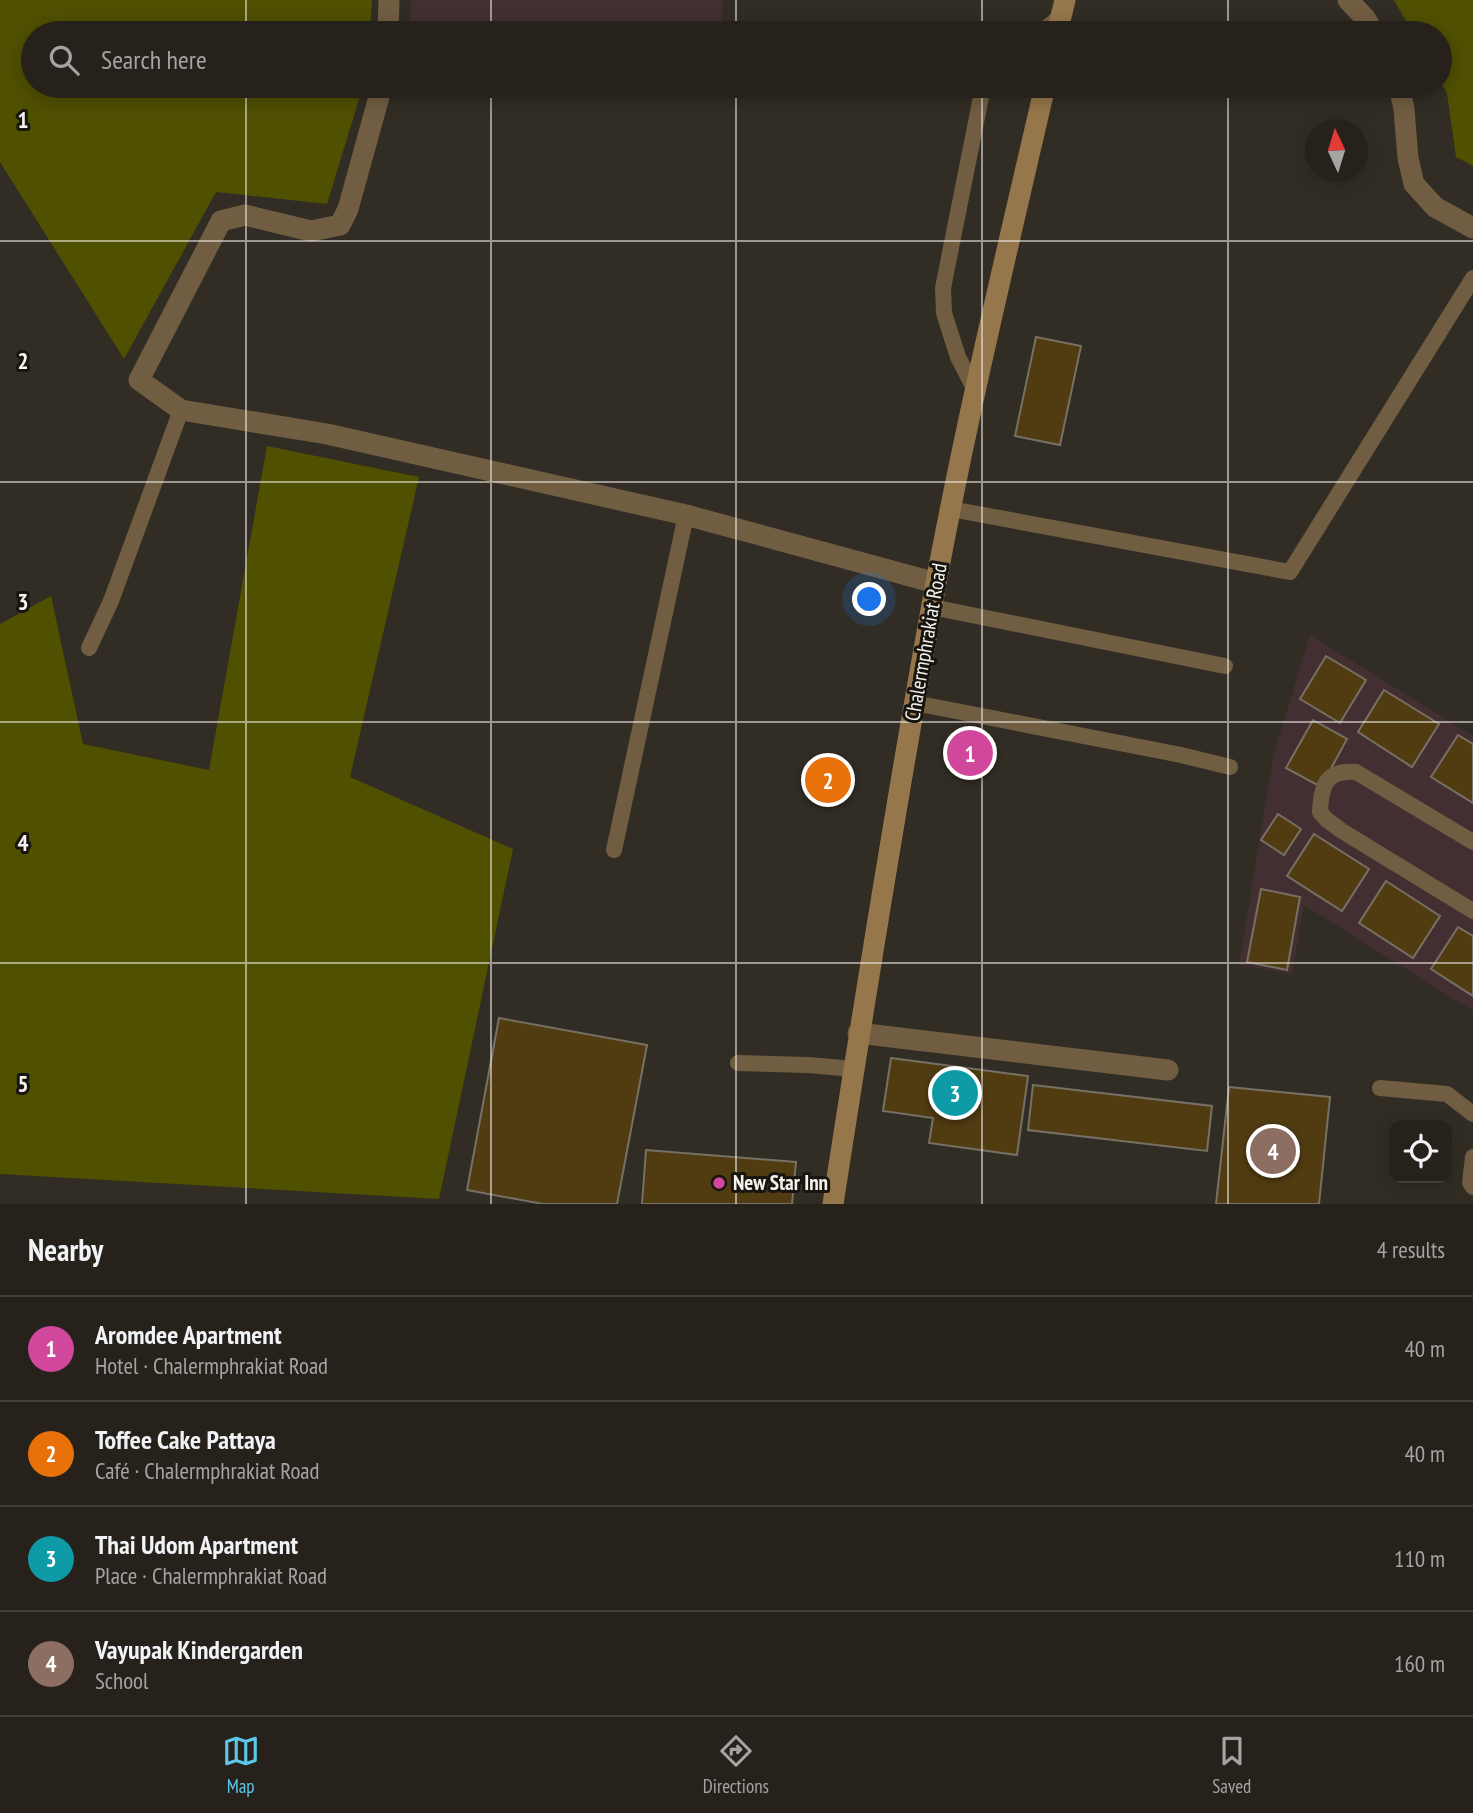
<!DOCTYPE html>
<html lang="en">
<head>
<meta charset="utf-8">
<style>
  :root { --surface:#26221b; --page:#322f28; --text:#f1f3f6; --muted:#a4a4a3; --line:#423f3a; --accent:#5cc7e8 }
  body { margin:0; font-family:"PT Sans Narrow",sans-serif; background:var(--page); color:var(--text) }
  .controls { position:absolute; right:21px; bottom:21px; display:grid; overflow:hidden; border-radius:14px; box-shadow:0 4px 18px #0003 }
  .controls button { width:63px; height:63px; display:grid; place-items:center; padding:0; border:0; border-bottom:2px solid var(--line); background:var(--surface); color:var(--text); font:35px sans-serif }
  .compass { position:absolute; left:1305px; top:119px; width:63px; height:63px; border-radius:50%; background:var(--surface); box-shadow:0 4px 18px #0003; rotate:356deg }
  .you { position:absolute; left:870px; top:600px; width:24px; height:24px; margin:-18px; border:5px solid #fff; border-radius:50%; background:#1a73e8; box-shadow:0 0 0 10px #1a73e833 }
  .badge { display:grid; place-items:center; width:46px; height:46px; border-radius:50%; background:var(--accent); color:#fff; font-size:23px; font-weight:700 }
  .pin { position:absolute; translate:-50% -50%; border:4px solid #fff; box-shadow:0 2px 7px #0006 }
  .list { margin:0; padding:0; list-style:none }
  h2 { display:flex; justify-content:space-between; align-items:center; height:91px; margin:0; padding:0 28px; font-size:30px }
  h2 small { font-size:23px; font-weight:400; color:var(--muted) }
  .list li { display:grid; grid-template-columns:46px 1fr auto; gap:21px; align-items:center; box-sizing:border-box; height:105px; padding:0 28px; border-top:2px solid var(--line) }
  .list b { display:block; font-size:26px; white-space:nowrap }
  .list p { margin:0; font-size:23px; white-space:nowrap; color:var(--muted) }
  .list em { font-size:23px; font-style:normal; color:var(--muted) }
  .icon { flex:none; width:38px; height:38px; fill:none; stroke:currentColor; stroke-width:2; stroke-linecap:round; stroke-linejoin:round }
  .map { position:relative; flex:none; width:1473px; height:1204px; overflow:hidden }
  .search { position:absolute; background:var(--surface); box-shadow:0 4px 18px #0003; left:21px; right:21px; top:21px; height:77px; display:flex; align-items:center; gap:18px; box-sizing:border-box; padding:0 24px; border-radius:38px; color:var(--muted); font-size:26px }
  .sheet { height:511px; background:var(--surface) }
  nav { display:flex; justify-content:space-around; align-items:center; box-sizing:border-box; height:98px; border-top:2px solid var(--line); background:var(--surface); font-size:19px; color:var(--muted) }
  nav a { display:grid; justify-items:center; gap:4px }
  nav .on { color:var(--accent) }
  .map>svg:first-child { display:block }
</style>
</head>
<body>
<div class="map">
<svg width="1473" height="1204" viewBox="0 0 1473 1204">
  <rect width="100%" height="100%" fill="#322d24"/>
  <g fill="#432f31">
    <path d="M411,0H723L720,33H409Z"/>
    <path d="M1310,635L1473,736V1011L1304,905L1292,974L1239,965L1274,753Z"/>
  </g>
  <g fill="#4f5000">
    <path d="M0,0H372L370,33H33V86H363L327,204L216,192L124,359L0,162Z"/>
    <path d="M1394,0H1473V166L1456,157L1447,93L1440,81V33H1413Z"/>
    <path d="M267,446L419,477L350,777L513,849L439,1199L0,1174V624L51,596L83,744L209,770Z"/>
  </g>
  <g fill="#513c12" stroke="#767065" stroke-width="2">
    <path d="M1036,337L1081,346L1060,445L1015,436Z"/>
    <path d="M1326,656L1366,680L1340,723L1300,699Z"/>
    <path d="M1384,690L1439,724L1412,767L1358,732Z"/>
    <path d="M1313,720L1347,739L1321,787L1286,768Z"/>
    <path d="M1458,735L1473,744V803L1431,777Z"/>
    <path d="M1278,814L1301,829L1284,855L1261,840Z"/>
    <path d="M1314,834L1369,869L1342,911L1287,876Z"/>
    <path d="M1386,881L1440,916L1413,958L1359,923Z"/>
    <path d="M1261,889L1300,897L1287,970L1247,962Z"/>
    <path d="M1458,927L1473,936V996L1431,969Z"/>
    <path d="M499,1018L647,1045L617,1204H543L467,1190Z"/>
    <path d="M891,1058L1028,1076L1017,1155L929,1143L933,1118L883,1111Z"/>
    <path d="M1033,1085L1212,1106L1207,1151L1028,1130Z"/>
    <path d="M1229,1087L1330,1097L1319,1204H1216Z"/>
    <path d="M646,1150L796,1162L792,1204H642Z"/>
  </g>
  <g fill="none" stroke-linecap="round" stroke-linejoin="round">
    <g stroke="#715d42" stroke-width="16">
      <path d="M1040,33L1061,16"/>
      <path d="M975,390L958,357L944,313L943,288L982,92L987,86"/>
      <path d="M951,509L1290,572L1473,278"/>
      <path d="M932,607L1225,666"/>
      <path d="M89,648L111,601L181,410"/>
      <path d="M915,703L1181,755L1230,767"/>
      <path d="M1473,842L1356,772C1326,769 1321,786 1320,812L1327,820L1342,831L1473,911"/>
      <path d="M614,850L686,515"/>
      <path d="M738,1063L808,1065L854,1069"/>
      <path d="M1380,1088L1447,1094L1473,1114"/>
      <path d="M1473,1157L1470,1183L1473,1187"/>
    </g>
    <g stroke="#715d42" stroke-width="21">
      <path d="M1348,0L1365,18L1374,33"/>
      <path d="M388,33L389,0"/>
      <path d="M382,86L348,209L340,225L311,231L245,215L221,221L139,380L181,410L327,434L686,515L936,583"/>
      <path d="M1399,86L1404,109L1408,158L1414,184L1435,207L1473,228"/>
      <path d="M858,1033L1168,1070"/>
    </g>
    <g stroke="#96774b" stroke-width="21">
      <path d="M1057,33L1065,0"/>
      <path d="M833,1204C865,997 898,790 936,583C967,416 1007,251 1045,86"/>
    </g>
  </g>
  <path fill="none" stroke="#f6f3ed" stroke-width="2" stroke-opacity="0.55" d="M246,0V33M491,0V33M736,0V33M982,0V33M1228,0V33M246,86V1204M491,86V1204M736,86V1204M982,86V1204M1228,86V1204M0,241H1473M0,482H1473M0,722H1473M0,963H1473"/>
  <circle fill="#d1479c" stroke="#181511" stroke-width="2.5" cx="719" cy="1183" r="7"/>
  <g text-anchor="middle" stroke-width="6" stroke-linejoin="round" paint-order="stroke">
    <g font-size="21" fill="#f6f3ed" stroke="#181511">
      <text transform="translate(926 642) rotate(-80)" y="7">Chalermphrakiat Road</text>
    </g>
    <g font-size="21" font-weight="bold" fill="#f6f3ed" stroke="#181511" text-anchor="start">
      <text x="733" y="1190">New Star Inn</text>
    </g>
  </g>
  <g font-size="23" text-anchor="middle" font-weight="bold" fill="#f6f3ed" stroke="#181511" stroke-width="6" stroke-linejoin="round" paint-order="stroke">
    <text x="23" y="128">1</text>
    <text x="23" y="369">2</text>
    <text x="23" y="610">3</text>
    <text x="23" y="851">4</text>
    <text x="23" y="1092">5</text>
  </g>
</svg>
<div class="controls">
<button><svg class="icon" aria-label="locate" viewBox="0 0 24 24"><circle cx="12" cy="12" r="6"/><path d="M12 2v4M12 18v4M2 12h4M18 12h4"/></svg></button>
</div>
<svg class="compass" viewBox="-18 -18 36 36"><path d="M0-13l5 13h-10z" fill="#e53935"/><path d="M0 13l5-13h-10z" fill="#a4a4a3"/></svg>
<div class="you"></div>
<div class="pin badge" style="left:970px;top:753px;background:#d1479c">1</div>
<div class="pin badge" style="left:828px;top:780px;background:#e8710a">2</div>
<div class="pin badge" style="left:955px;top:1093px;background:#0f9aa8">3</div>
<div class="pin badge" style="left:1273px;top:1151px;background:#8d6e63">4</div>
<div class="search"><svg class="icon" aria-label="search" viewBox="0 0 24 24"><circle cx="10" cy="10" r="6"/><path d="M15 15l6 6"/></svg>Search here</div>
</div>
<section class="sheet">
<h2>Nearby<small>4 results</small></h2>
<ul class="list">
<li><span class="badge" style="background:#d1479c">1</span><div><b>Aromdee Apartment</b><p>Hotel · Chalermphrakiat Road</p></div><em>40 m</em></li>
<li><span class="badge" style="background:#e8710a">2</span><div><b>Toffee Cake Pattaya</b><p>Café · Chalermphrakiat Road</p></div><em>40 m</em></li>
<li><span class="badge" style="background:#0f9aa8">3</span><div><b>Thai Udom Apartment</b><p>Place · Chalermphrakiat Road</p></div><em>110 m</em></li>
<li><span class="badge" style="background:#8d6e63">4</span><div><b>Vayupak Kindergarden</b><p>School</p></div><em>160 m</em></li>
</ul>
</section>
<nav>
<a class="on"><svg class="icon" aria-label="map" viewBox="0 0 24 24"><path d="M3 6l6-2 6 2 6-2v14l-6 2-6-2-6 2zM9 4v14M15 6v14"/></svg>Map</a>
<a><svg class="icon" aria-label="directions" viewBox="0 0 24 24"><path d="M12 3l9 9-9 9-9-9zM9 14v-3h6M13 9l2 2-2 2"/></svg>Directions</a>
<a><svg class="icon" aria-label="saved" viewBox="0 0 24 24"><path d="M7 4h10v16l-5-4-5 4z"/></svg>Saved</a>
</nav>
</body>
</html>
